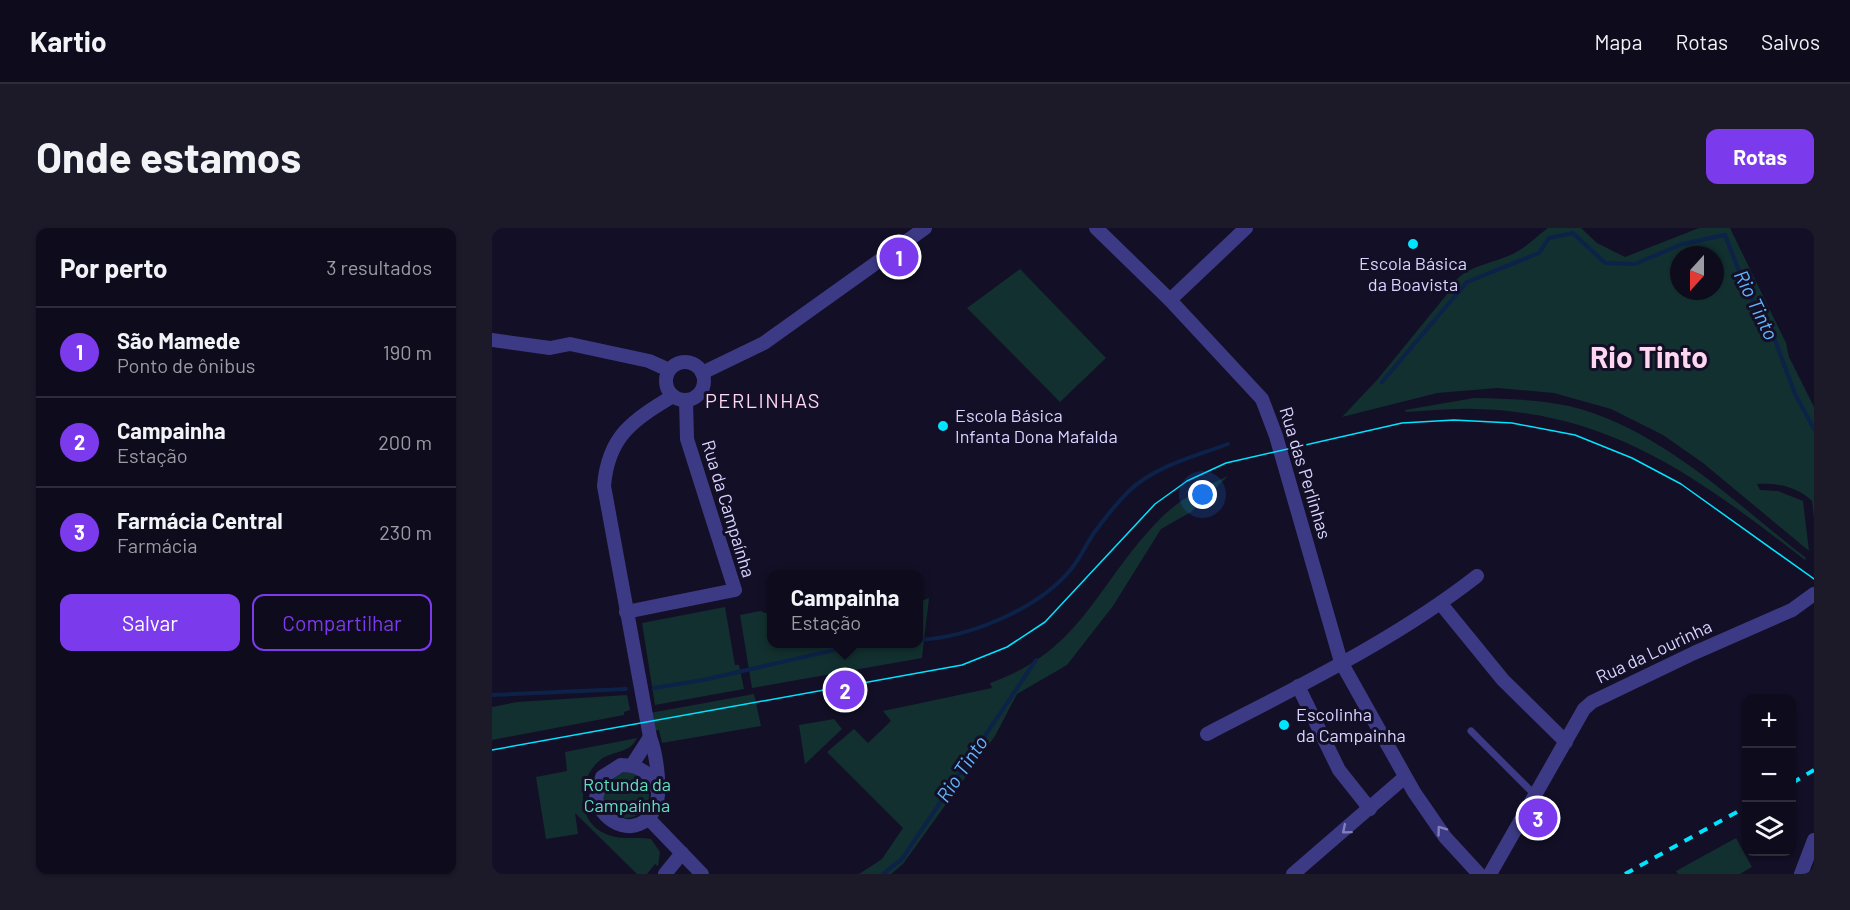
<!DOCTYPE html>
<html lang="pt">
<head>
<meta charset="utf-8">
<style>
  :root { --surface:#0e0b1c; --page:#1c1929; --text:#f1f3f6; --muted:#9b9ba3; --line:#2e2b3b; --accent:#7c3aed }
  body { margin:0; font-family:Barlow,sans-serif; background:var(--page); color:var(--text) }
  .controls { position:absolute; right:18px; bottom:18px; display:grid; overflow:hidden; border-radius:12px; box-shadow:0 2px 4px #0004 }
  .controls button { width:54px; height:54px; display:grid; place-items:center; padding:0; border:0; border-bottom:2px solid var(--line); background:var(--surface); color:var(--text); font:30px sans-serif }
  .compass { position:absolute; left:1178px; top:18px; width:54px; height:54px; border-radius:50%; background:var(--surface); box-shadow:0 2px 4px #0004; rotate:201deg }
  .you { position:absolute; left:711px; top:267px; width:21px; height:21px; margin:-15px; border:4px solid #fff; border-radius:50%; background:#1a73e8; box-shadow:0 0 0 9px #1a73e833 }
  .badge { display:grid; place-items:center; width:39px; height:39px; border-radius:50%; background:var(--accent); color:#fff; font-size:20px; font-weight:700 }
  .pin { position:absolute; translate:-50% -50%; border:3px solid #fff; box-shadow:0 2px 6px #0006 }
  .popup { position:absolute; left:275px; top:342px; width:156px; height:78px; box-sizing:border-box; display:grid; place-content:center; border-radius:12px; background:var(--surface); filter:drop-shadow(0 2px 4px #0005); font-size:20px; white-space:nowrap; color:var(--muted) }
  .popup b { font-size:22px; color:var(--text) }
  .popup::after { content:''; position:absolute; left:50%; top:100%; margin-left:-12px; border:12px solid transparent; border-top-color:var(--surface) }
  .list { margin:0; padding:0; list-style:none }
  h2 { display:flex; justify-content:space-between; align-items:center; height:78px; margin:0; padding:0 24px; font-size:26px }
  h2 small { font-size:20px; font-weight:400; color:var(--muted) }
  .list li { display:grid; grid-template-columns:39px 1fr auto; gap:18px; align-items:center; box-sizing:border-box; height:90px; padding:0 24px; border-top:2px solid var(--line) }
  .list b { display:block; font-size:22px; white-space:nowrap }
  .list p { margin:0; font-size:20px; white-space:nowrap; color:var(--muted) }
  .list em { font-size:20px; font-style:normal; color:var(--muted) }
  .actions { display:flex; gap:12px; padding:18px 24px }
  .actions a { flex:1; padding:14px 0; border:2px solid var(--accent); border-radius:12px; text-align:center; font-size:21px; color:var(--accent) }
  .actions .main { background:var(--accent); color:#fff }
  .icon { flex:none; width:33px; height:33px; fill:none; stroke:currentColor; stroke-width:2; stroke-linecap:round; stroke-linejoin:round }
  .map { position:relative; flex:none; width:1322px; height:646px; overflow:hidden; border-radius:12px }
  header { display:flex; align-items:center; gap:36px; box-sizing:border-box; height:84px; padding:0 30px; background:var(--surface); border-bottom:2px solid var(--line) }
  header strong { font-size:28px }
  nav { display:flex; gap:33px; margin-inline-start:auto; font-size:21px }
  .intro { display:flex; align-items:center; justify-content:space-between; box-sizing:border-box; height:144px; padding:0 36px }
  h1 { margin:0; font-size:42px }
  .button { padding:15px 27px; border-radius:12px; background:var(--accent); color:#fff; font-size:21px; font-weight:700 }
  main { display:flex; gap:36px; padding:0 36px }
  aside { flex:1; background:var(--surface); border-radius:12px; box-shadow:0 2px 4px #0004 }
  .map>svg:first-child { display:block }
</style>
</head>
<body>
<header>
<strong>Kartio</strong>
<nav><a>Mapa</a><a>Rotas</a><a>Salvos</a></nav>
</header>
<div class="intro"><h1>Onde estamos</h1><a class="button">Rotas</a></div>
<main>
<aside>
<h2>Por perto<small>3 resultados</small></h2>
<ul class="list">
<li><span class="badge">1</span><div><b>São Mamede</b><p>Ponto de ônibus</p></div><em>190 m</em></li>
<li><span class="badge">2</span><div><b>Campainha</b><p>Estação</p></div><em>200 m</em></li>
<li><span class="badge">3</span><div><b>Farmácia Central</b><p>Farmácia</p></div><em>230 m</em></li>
</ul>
<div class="actions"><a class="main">Salvar</a><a>Compartilhar</a></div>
</aside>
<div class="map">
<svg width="1322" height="646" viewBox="0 0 1322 646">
  <rect width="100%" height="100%" fill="#130f26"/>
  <g fill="#12302f" fill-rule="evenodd">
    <path d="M1056,0H1089L1105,15L1133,29L1207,0H1238L1294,115L1297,129L1322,179V290L1320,273C1304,258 1285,255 1265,256L1268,262L1286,263L1311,273L1317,323L1211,235L1171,207L1119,181L1062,165L1005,160L945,165L850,189L885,152L956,65C967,36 1003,37 1026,23C1038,16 1046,7 1056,0ZM1187,27H1223V63H1187Z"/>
    <path d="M528,41L614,130L568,174L475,80Z"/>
    <path d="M982,170C1014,171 1046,171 1077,178C1168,200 1242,274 1314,330L1313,332C1209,252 1121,184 983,181C960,180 937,183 914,184L913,182Z"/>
    <path d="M736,248L699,284L669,301L621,378L575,437L525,466L503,508L411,636L399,646H367L390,631L411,600L335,524L362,501L376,515L399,493L391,483L500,460L498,455C590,423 605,355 667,292C686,272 711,259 736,248Z"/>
    <path d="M437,370L430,430L260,460L248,387L268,383L279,387L280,416H427V374Z"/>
    <path d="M233,379L243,437H247L252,461L163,477L150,395Z"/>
    <path d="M262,466L269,498L170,515L167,502L162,503L158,485Z"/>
    <path d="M135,467L138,482L132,484V487L0,512V479L25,474Z"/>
    <path d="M342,491L350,501L313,536L307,497Z"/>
    <path d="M145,510C137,527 119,522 107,533C85,552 84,594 114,606C130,613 143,608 159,611L168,624L166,638L163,636L155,646H145L83,585L86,606L54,611L44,549L75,543L73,524Z"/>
    <circle cx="134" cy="567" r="23"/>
    <path d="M1244,610L1260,639L1248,646H1186L1184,643Z"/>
  </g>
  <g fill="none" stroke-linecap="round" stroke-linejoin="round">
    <g stroke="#0c2248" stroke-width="4">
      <path d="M890,154L975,54L1047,25L1057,10L1081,5L1113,35L1143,36L1190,16L1233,7L1255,63L1280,104L1303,166L1322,201"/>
      <path d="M427,412C478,409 547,381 580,340C589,329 594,316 602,305C612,291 625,275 637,263C663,238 704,228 736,216"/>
      <path d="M162,460L211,452L369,416"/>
      <path d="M0,467L134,461"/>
      <path d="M391,646L410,631L544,432"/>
    </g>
    <path stroke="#3d3a85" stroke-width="7" d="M979,503L1044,568"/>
    <g stroke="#3d3a85" stroke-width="14">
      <path d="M604,0L678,72L770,171L784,208L849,434L922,564L953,609L987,646"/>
      <path d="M678,72L754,0"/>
      <path d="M0,112L58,120L78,116L157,133L177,142"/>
      <circle cx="193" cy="153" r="19"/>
      <path d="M210,145L272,115L433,0"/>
      <path d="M949,376L1011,452L1074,514"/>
      <path d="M134,384L243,362L195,211L194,172"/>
      <path d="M806,458L847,542L878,581"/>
      <path d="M715,506C807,458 903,412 985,348"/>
      <path d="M140,537L158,509"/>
      <path d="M165,561C158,544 147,537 129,537L110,549L104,570C111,597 146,611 162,582C171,566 164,525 158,509L112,258C116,208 141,192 181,168"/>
      <path d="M156,590L210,646"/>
      <path d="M173,646L190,625"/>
      <path d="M801,646L913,549"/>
      <path d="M998,646L1092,481L1100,474L1202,425L1300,382L1322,366"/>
      <path d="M1309,646L1322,612"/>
    </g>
    <path stroke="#00e5ff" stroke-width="1.5" d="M0,522L470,437L515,419L553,394L663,276L695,253L734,235L910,195L962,192L1020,195L1083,207L1140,230L1189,256L1322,351"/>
    <g stroke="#00e5ff" stroke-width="4" stroke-dasharray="9 8" stroke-linecap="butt">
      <path d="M1300,555L1322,542"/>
      <path d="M1133,646L1254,579"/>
    </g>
  </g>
  <defs><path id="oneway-chevron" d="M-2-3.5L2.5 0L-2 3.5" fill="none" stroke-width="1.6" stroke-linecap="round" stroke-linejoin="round" transform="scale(1.5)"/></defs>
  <g stroke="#837fbc">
    <use href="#oneway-chevron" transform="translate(854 602) rotate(140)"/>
    <use href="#oneway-chevron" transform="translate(949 602) rotate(-126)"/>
  </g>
  <g fill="#00e5ff" stroke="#130f26" stroke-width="2">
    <circle cx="921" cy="16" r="6"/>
    <circle cx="451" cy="198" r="6"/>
    <circle cx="792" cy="497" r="6"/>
  </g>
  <g text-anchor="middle" stroke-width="6" stroke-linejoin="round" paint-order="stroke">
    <g font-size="18" fill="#d9d4ff" stroke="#130f26" text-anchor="start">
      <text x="921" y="42" text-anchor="middle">Escola Básica<tspan x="921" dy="21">da Boavista</tspan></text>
      <text x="463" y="194">Escola Básica<tspan x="463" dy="21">Infanta Dona Mafalda</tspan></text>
      <text x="804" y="493">Escolinha<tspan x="804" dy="21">da Campainha</tspan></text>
    </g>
    <g font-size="18" fill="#d9d4ff" stroke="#130f26">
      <text transform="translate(813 245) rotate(73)" y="6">Rua das Perlinhas</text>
      <text transform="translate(236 281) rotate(73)" y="6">Rua da Campaínha</text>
      <text transform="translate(1162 424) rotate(-25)" y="6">Rua da Lourinha</text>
    </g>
    <g font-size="18" fill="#5fe0c0" stroke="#130f26">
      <text x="135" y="563">Rotunda da<tspan x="135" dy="21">Campaínha</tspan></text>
    </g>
    <g font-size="20" font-style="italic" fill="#62b6ff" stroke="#130f26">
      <text transform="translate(1264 77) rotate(64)" y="7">Rio Tinto</text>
      <text transform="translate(470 541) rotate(-56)" y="7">Rio Tinto</text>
    </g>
    <g font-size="20" letter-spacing="1.5" fill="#ffd6f0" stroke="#130f26">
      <text x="271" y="180">PERLINHAS</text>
    </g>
    <g font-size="30" font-weight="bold" fill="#ffd6f0" stroke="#130f26">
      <text x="1157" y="140">Rio Tinto</text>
    </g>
  </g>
</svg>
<div class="controls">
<button>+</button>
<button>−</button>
<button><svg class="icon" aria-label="layers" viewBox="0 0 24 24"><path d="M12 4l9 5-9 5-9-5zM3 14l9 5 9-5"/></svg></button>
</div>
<svg class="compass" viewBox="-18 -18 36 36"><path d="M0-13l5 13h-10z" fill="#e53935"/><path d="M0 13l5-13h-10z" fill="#9b9ba3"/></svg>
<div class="you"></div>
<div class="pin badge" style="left:407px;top:29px">1</div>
<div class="pin badge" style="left:353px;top:462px">2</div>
<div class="popup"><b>Campainha</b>Estação</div>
<div class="pin badge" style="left:1046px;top:590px">3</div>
</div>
</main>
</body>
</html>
